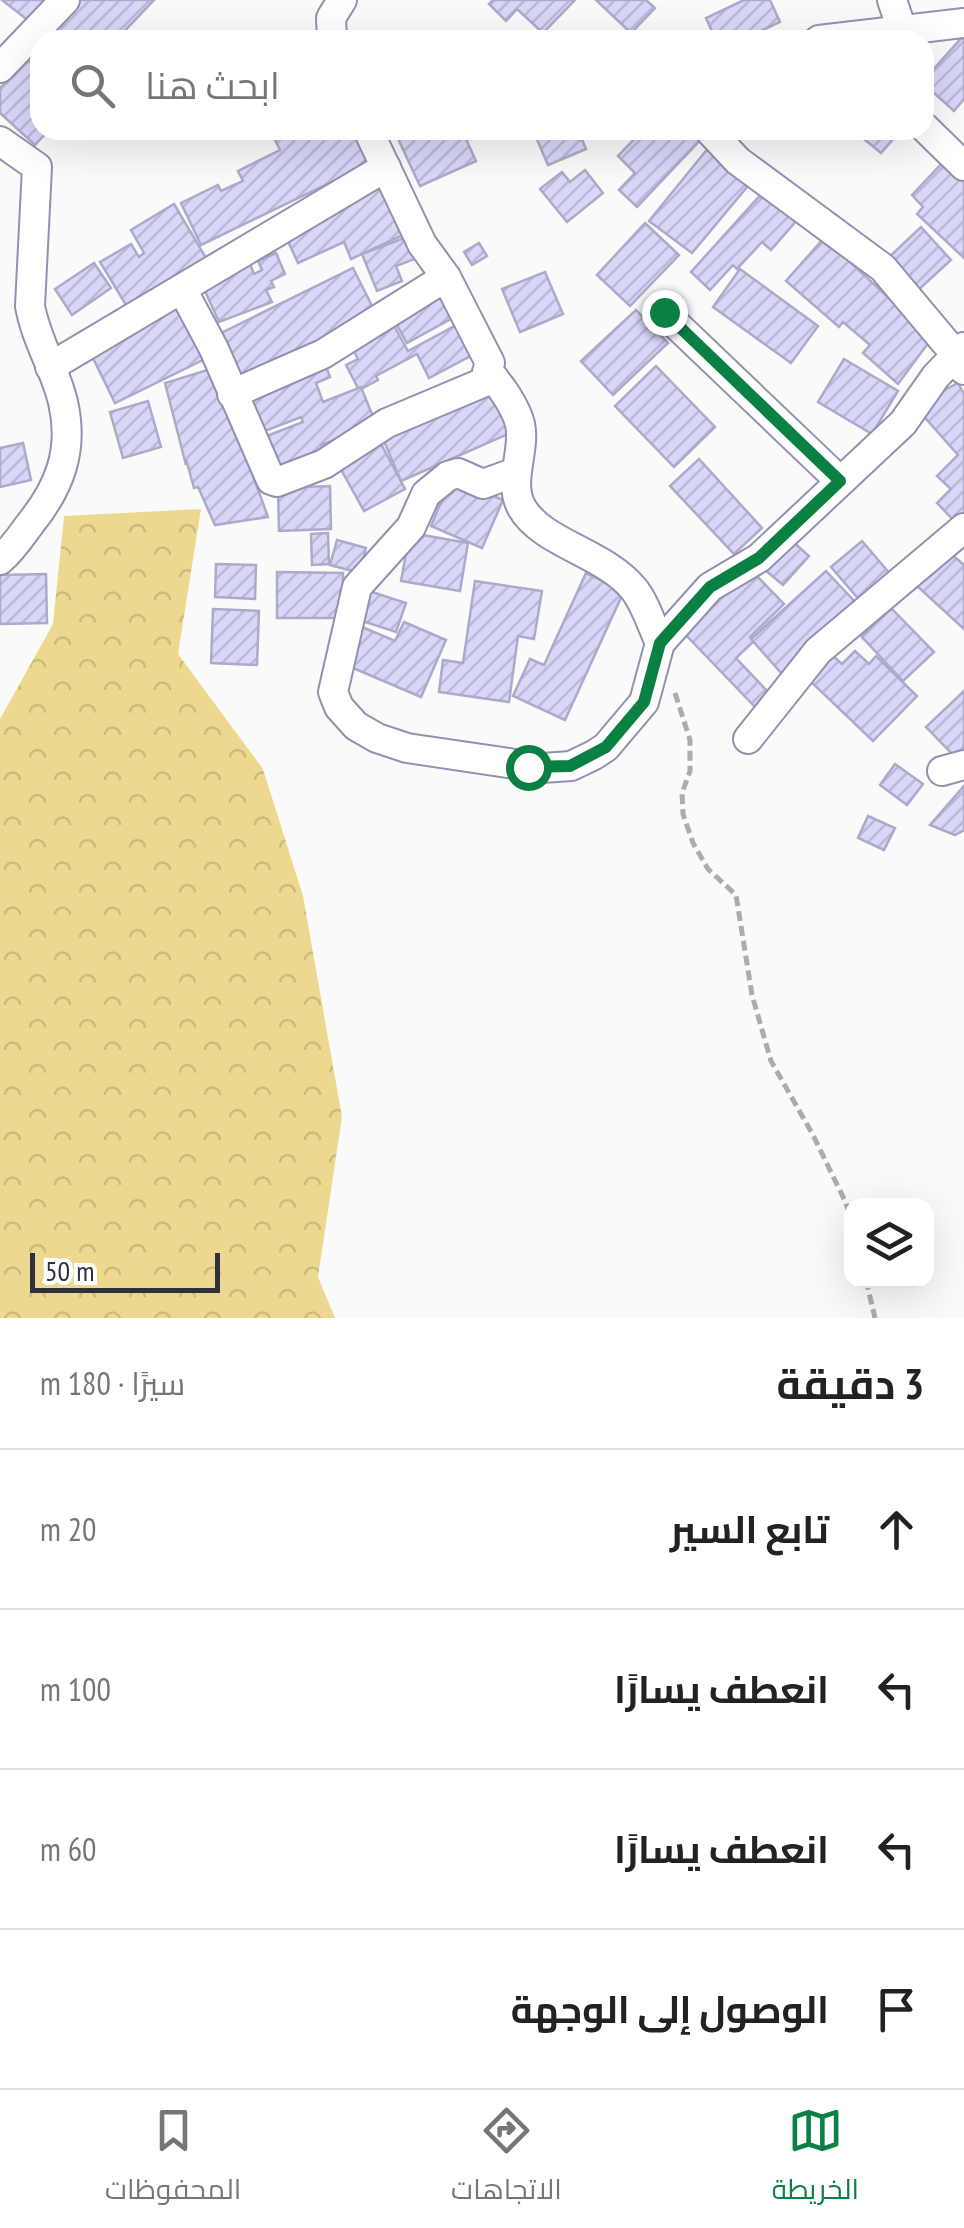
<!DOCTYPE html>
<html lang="ar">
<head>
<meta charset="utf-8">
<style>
  :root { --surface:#fff; --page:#f2f2f2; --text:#222; --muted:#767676; --line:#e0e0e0; --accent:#0b8043 }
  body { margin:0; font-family:"PT Sans Narrow",Cairo,sans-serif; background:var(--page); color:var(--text); direction:rtl }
  .controls { position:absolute; right:30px; bottom:30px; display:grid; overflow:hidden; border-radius:20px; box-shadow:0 10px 40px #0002 }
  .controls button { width:90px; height:90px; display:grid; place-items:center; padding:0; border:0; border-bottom:2px solid var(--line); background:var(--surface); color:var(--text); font:50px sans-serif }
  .scale { position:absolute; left:30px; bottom:25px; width:190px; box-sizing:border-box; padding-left:10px; border:5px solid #31303d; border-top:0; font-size:28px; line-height:35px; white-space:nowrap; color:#31303d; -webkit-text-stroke:8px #fff; paint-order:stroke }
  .stop { position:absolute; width:30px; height:30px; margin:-22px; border:8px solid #0b8043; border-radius:50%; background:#fff }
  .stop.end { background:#0b8043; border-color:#fff; box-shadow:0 2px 10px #0008 }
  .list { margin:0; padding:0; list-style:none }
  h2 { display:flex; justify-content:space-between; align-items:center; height:130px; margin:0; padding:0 40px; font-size:42px }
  h2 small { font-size:32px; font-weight:400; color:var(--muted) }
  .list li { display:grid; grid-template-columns:65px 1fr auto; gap:30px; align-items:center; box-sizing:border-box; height:160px; padding:0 40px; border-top:2px solid var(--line) }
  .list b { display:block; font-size:38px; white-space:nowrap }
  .list em { font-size:32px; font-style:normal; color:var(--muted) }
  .icon { flex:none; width:55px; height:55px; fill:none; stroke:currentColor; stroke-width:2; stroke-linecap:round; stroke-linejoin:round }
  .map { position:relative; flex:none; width:964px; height:1318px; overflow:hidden; direction:ltr }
  .search { position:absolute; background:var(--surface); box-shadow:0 10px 40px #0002; left:30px; right:30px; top:30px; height:110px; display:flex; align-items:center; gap:25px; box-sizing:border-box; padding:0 35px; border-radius:30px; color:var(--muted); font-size:38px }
  .sheet { height:770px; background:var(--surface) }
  nav { display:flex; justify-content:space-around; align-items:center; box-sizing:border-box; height:140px; border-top:2px solid var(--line); background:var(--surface); font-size:28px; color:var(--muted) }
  nav a { display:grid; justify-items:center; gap:5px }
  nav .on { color:var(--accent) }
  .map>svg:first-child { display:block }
</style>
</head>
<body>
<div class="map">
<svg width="964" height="1318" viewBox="0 0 964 1318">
  <defs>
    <pattern id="forest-crowns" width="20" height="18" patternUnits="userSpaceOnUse" patternTransform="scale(2.5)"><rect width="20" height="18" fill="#ecd98f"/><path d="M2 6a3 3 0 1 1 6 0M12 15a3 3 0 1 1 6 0" fill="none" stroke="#cbbb7c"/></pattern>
    <pattern id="building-hatch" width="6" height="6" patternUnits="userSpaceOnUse" patternTransform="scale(2.5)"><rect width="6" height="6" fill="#d9d7f8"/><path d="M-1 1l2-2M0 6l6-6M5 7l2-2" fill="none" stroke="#bbb9d6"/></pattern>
  </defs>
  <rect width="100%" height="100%" fill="#fafafa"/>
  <path fill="url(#forest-crowns)" d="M201,509L178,654L263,769L303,896L342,1117L318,1277L335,1318H0V719L53,624L64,516Z"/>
  <g fill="url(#building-hatch)" stroke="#acaaca" stroke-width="2.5">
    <path d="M2,0H53L34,25Z"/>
    <path d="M74,0H154L116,40H49L42,34Z"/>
    <path d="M493,0H575L543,33L517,9L506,21L489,4Z"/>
    <path d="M596,0H646L655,8L631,33Z"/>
    <path d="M744,0H770L780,22L741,40H716L706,18Z"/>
    <path d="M964,35V99L954,111L924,84V80Z"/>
    <path d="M27,59L40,71V130H49L35,145L0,113V88Z"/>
    <path d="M285,130H357L373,162L201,245L181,203L218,185L221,191L243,181L238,171L280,150L273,136Z"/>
    <path d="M394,130H462L476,161L420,186Z"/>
    <path d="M533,130H578L586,149L548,165Z"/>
    <path d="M643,130H700L705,135L637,207L619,190L635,173L618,156Z"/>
    <path d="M853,130H901L881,153Z"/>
    <path d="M713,142L752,181L692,253L649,221Z"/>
    <path d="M946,159L964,177V258L917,214L923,207L912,195Z"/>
    <path d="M585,170L603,193L567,222L540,189L562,172L570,182Z"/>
    <path d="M387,176L412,231L351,259L344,242L298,263L285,235Z"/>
    <path d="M764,191L797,220L771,250L762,242L737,269L733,265L710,290L691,272Z"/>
    <path d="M174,204L206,258L126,305L100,262L131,244L139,257L144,253L131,230Z"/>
    <path d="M645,223L679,255L630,306L597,275Z"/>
    <path d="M921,227L951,260L915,293L885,261Z"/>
    <path d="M417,233L425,255L396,266L402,281L377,291L362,254Z"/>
    <path d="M824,238L932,338L898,384L863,353L870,345L843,322L839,327L786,281Z"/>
    <path d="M479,243L487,256L472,265L464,252Z"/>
    <path d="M276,253L285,274L271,281L274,287L266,290L272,302L219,322L200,280L250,264L254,274L262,270L258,261Z"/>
    <path d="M94,263L111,288L72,315L55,289Z"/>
    <path d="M353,268L377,316L241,383L219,334Z"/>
    <path d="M740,269L818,326L791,363L713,307Z"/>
    <path d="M545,272L563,314L520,332L502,289Z"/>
    <path d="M441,283L458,315L407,343L389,311Z"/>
    <path d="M180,298L209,357L115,403L92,356L131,336L126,325Z"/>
    <path d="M636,310L668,343L613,395L581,361Z"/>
    <path d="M388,315L408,351L462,322L478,352L429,378L417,354L376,376L378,380L359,390L346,365L358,359L351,346Z"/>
    <path d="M844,359L898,391L872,434L818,402Z"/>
    <path d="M325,364L330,377L316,383L323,402L361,387L376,424L321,445L325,455L278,473L264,437L303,422L301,417L265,431L249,394Z"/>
    <path d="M656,366L715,427L674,467L615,406Z"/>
    <path d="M217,367L232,418L268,517L215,525L198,487L194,488L186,459V465L165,383Z"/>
    <path d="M958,383L964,394V525L961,528L937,503L951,489L937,476L958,455L920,412L939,393Z"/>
    <path d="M496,386L515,431L401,481L381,434Z"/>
    <path d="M148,401L161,447L123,458L110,412Z"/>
    <path d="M380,442L405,489L364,511L338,464Z"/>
    <path d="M23,443L31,480L0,487V448Z"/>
    <path d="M699,459L762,528L734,554L670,486Z"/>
    <path d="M451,478L503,500L482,548L431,526Z"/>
    <path d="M330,486L331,529L279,531L278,488Z"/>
    <path d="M328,533L329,564L312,565L311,534Z"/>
    <path d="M417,534L468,543L460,591L401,581L408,543L415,544Z"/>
    <path d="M790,539L809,556L783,585L764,569Z"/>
    <path d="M337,540L366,548L360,573L330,565Z"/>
    <path d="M862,541L892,576L861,602L831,567Z"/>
    <path d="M949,552L964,565V629L917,586Z"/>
    <path d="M216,564L256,565L255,599L215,597Z"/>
    <path d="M750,569L784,604L750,637L754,641L736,658L770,694L756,708L683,632Z"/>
    <path d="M826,571L858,605L782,674L751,639Z"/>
    <path d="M277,572L343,573V618H277Z"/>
    <path d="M586,573L624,591L565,720L513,696L530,659L544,665Z"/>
    <path d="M46,574L47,623L0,624V575Z"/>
    <path d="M475,581L542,591L534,639L518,636L509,702L439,692L443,660L463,663Z"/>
    <path d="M363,589L406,603L396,632L353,618Z"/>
    <path d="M891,608L934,652L903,681L861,636Z"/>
    <path d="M213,609L259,611L257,665L211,663Z"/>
    <path d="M404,622L446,640L421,697L346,665L362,627L395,641Z"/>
    <path d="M855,651L869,664L876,656L917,696L873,741L808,679L832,655L842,664Z"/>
    <path d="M964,691V762L962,764L926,727Z"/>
    <path d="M895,764L923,784L907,805L880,785Z"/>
    <path d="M964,786V830L955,835L930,825Z"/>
    <path d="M868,816L895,828L884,850L858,838Z"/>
  </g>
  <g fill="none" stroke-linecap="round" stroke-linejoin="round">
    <defs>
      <g id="street">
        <path d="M892,0L902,30"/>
        <path d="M332,40L331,18L342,0"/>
        <path d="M819,40L964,23"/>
        <path d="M0,68L65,0"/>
        <path d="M924,127L964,166"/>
        <path d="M368,130L422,244L446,277L490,363L487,372C500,383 516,408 520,424C526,451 507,482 522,508C542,543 604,553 633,588C645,602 652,626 660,643"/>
        <path d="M709,130L738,161L883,268L956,355L964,370"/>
        <path d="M0,141L37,167L30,306C36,340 55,369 63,402C74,450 60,487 30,524C21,536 12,550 0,560"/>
        <path d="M182,289L214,349L271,480L277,482L324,464L387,423L494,378"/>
        <path d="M664,313L840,481"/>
        <path d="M50,367L386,167"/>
        <path d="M232,394L323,354L446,277"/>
        <path d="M516,472L483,484L458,473L448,476L426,494L411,527L357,587L333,692L339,707L356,726L377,738L407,748L542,768L571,766L594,755L606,747L644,702L660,643L710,587L759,558L903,423L936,376L964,347"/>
        <path d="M748,739L818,651L964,528"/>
        <path d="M942,771L964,765"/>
      </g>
    </defs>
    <use href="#street" stroke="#9391b0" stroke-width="32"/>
    <g stroke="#acabb0" stroke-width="5" stroke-dasharray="10 5" stroke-linecap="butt">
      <path d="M675,693L690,740V771L682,793L683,814L693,843L708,869L736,895L752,995L771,1061L813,1135L846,1203L852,1226"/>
      <path d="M866,1280L875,1318"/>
    </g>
    <use href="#street" stroke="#fff" stroke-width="28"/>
  </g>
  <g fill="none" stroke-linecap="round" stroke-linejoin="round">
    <path stroke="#0b8043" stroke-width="12" d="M528,767L570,766L606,747L644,702L660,643L710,587L759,558L840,481L664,312"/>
  </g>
</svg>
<div class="controls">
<button><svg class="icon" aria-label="layers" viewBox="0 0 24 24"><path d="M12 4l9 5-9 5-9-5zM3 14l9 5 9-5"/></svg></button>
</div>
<div class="scale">50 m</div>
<div class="stop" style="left:528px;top:767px"></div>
<div class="stop end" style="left:664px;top:312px"></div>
<div class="search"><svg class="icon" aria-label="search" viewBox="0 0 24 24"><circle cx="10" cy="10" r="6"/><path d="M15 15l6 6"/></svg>ابحث هنا</div>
</div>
<section class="sheet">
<h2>3 دقيقة<small>سيرًا · 180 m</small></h2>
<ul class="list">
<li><svg class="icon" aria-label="ahead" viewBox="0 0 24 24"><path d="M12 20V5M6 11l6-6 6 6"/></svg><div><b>تابع السير</b></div><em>20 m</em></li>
<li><svg class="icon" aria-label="left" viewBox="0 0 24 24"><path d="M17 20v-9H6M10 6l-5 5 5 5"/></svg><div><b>انعطف يسارًا</b></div><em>100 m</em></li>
<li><svg class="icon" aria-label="left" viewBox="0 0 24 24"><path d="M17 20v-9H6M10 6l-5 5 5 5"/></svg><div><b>انعطف يسارًا</b></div><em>60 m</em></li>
<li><svg class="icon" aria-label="arrive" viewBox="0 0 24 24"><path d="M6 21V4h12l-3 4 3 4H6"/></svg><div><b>الوصول إلى الوجهة</b></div></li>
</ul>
</section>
<nav>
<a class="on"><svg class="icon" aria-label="map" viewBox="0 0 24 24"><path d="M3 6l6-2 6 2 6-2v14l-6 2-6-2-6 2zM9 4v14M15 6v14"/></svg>الخريطة</a>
<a><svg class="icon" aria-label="directions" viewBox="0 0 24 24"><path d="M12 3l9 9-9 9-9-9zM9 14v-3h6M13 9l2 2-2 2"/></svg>الاتجاهات</a>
<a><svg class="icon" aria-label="saved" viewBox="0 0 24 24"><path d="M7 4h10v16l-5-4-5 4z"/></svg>المحفوظات</a>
</nav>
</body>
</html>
